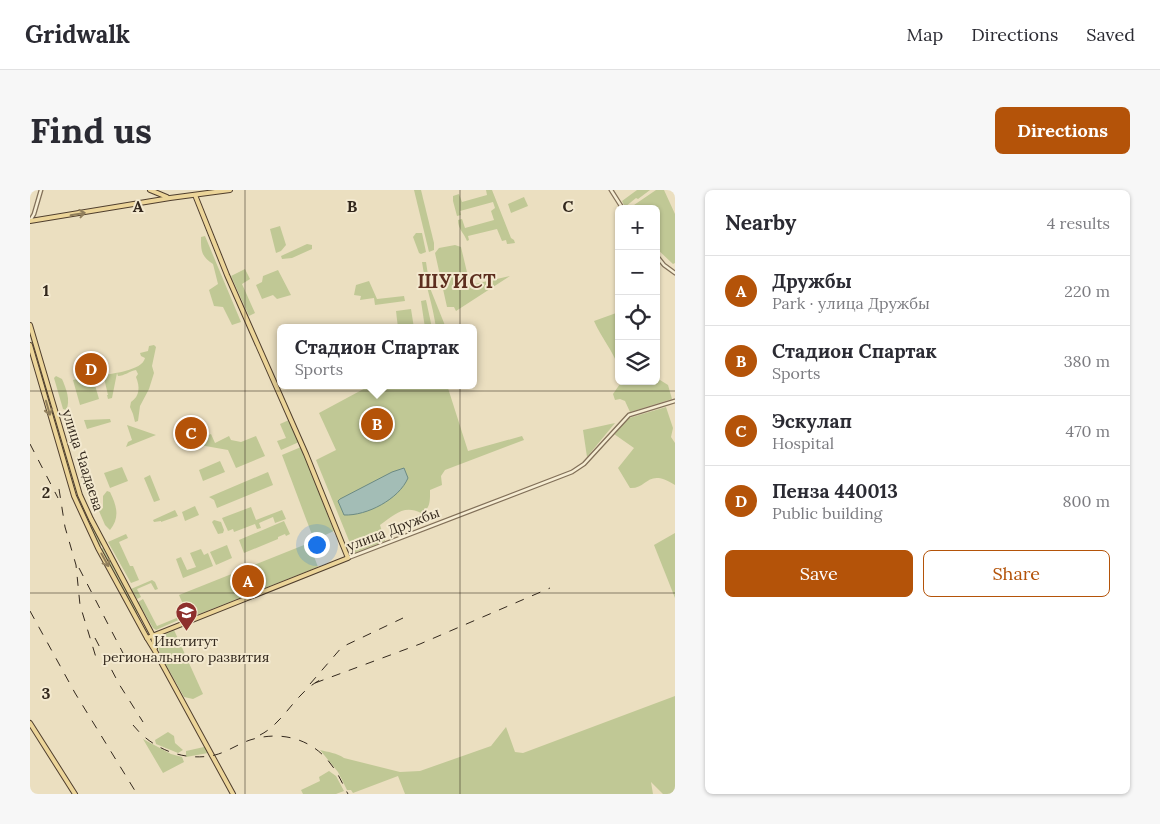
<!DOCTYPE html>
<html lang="en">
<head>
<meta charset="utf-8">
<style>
  :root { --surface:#fff; --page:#f7f7f7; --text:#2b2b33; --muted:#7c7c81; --line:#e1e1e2; --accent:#b45309 }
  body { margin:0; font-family:Lora,serif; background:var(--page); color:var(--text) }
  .controls { position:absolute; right:15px; top:15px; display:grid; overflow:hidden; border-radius:8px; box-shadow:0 1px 4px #0004 }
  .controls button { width:45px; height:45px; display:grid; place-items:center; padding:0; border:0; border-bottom:1px solid var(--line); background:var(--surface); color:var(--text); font:25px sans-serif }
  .you { position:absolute; left:286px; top:354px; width:18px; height:18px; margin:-12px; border:4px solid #fff; border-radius:50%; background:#1a73e8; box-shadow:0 0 0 8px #1a73e833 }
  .badge { display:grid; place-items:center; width:32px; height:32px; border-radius:50%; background:var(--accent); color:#fff; font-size:16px; font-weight:700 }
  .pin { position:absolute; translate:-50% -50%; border:2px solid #fff; box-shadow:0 1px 5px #0006 }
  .popup { position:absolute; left:247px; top:134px; width:200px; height:65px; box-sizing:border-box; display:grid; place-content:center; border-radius:8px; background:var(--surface); filter:drop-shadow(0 1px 4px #0005); font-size:16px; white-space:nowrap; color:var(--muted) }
  .popup b { font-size:19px; color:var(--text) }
  .popup::after { content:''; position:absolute; left:50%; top:100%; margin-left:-10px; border:10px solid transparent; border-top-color:var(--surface) }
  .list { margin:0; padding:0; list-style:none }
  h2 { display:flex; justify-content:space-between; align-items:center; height:65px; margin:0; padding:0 20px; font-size:21px }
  h2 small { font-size:16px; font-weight:400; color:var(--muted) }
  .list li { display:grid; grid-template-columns:32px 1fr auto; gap:15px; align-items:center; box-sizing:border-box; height:70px; padding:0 20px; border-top:1px solid var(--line) }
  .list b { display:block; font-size:19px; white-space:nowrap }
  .list p { margin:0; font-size:16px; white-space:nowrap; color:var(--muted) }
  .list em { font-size:16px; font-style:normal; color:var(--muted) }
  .actions { display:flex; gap:10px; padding:15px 20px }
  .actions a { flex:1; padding:11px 0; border:1px solid var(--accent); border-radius:8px; text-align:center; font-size:18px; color:var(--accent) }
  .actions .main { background:var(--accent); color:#fff }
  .icon { flex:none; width:28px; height:28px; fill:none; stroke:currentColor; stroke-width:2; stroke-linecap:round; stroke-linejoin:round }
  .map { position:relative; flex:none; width:645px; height:604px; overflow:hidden; border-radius:8px }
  header { display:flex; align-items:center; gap:30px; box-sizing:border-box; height:70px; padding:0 25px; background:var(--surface); border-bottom:1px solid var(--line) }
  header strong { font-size:24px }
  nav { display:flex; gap:28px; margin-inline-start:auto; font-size:18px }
  .intro { display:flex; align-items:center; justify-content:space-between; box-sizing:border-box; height:120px; padding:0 30px }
  h1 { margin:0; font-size:35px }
  .button { padding:12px 22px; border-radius:8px; background:var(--accent); color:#fff; font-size:18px; font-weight:700 }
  main { display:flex; gap:30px; padding:0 30px }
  aside { flex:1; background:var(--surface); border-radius:8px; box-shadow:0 1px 4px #0004 }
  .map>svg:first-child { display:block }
</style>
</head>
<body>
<header>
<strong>Gridwalk</strong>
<nav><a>Map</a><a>Directions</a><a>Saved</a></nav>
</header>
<div class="intro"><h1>Find us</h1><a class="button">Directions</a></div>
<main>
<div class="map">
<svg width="645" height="604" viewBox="0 0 645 604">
  <rect width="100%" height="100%" fill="#ebdfc0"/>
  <g fill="#c0c895">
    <path d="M384,0H391L404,53V60L399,62Z"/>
    <path d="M456,0H462L481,48L484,50L485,53L477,54L476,50L472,51L467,39L438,46L439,50L437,51C434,43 428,39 428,30L432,29L435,38L464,30L461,21L465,18L463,12L430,21L431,25L427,26L423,11V6L429,4L432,12L457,5Z"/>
    <path d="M607,0H620L608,9L606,8L595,17L592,11Z"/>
    <path d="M626,0H634L645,24V73L643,74L626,58V19H602L604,15Z"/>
    <path d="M494,7L498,16L481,23L478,14Z"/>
    <path d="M250,36L256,55L251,61L246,63L240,39Z"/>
    <path d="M386,43H392L396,62L391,64L389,63L383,47Z"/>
    <path d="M175,46L211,132L202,135L193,117L184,116L179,100L188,94L183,74C171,66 171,61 171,47Z"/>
    <path d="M277,54L282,55V59L262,68L252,69L251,66Z"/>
    <path d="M425,55L431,57L440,95L480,86L426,121L424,117H417L405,63L409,58Z"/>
    <path d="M392,72H396L400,98L416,138H406C403,115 395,94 392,72Z"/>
    <path d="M215,79L220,89L212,94L225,123L219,126L201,86Z"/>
    <path d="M248,80L261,105L247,109L243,105L232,109L226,95L232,92L233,86Z"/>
    <path d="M339,91L347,109L374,106L375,111L345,115L344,108L330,110L331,106L324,105L326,95Z"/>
    <path d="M396,110L402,138H395L391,111Z"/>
    <path d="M381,119L384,138H368L366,121Z"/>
    <path d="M589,122V178C582,159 572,149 564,131Z"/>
    <path d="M124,155L126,157L122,176L124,183L119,199L110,216L108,231L105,232L103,224L100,217L101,212C110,206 110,197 106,187L108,184L106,180C100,181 94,186 88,186L87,183L82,208L78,209L77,205H78L74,188L71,186C82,183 112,181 115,168L111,166L110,163L118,161L119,156Z"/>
    <path d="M7,173H9L24,227L23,226Z"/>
    <path d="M626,174L630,190L638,195L642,209L600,222L595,211L590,209L585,210L583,204L592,191H626Z"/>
    <path d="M62,185L69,209L50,215L43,190Z"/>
    <path d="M26,186L32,189C36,198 41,211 36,220L33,219L24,188Z"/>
    <path d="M341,195H417L438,261L492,246L494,250L415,280L411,286L412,295L400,300C400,309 401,319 391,323C374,314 364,325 350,335L355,351L324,363L286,270L306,260L289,223Z"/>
    <path d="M636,217L643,238L641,247L645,253V295C617,277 618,299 600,298L588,278L604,258L584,244L599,228Z"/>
    <path d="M80,229L81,232L57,239L54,230Z"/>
    <path d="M259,230L269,252L251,260L247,251L256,248L250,234Z"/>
    <path d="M26,231L52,315L72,355L70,356L50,315L24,232Z"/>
    <path d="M585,233L557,267L553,240Z"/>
    <path d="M97,235L126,245L96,257L98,252L102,250Z"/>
    <path d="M181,244L185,253L199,246L201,250L211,252L226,246L235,266L206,278L198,260L164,254L167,250Z"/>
    <path d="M271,257L304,341L284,350L252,265Z"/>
    <path d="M190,271L195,282L173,291L169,280Z"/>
    <path d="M92,277L98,291L80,298L74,283Z"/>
    <path d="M238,282L243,295L187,318L184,310L179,307Z"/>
    <path d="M120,285L130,310L124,312L114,288Z"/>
    <path d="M77,301L80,302C87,316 90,328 80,340L75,335L69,321L73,318V306Z"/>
    <path d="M165,316L169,325L155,331L152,322Z"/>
    <path d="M221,317L226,330L252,320L256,329L245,333L243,327L229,333L231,338L227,339L225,334L204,342L203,339L198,341L192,328Z"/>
    <path d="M145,320L148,326L131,332V331L124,332L123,330Z"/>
    <path d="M184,330L191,332L194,340L193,343L188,344L182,332Z"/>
    <path d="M254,331L260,344L256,346L255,344L248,347V349L214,363L209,350Z"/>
    <path d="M645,343V408L624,355Z"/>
    <path d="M96,344L98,348L89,352L100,376H103L109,390L101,393L78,352Z"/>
    <path d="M279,353L288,377L159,428L149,405Z"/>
    <path d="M197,355L202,368L186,375L180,362Z"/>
    <path d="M73,358L108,423L106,424L71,359Z"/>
    <path d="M171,359L174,365L178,363L183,376L153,388L146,369L151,367L157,380L166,377L160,363Z"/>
    <path d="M122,390L125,392L128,399L125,400L121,393L107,399L111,407L107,409L101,399Z"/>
    <path d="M113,409L127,436L149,427L147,419L150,418L153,428L126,440L123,438L108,412Z"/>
    <path d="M144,440L173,504L163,509L154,507L130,464L128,457L136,444Z"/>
    <path d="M645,506V604H633L621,592L623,604H375L368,586L323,603L321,600H317L308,582L290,560C298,562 307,563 314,568L370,582L390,581L461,556L476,537L485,562L493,563Z"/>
    <path d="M138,542L144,546L145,553L153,560L148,563L126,554L125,550Z"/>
    <path d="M113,549L141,564L152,567L154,572L133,583Z"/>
    <path d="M174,557L177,559L178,563L156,567V561Z"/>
    <path d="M299,581L306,586L314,601L306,604H273L271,600L290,591L289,587Z"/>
  </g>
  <path fill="#a3bdb6" stroke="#6b8a83" d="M374,278L378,288C369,309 337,326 314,325L308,311L310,309L362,282Z"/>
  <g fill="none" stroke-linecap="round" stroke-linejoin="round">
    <defs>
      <g id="minor">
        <path d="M581,0L593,19"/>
        <path d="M0,31L4,24L11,0"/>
        <path d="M626,65L634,75L645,83"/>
        <path d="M318,368L542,282L554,274L599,225L645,211"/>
      </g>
      <g id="major">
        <path d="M120,0L137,7"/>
        <path d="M0,31L140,8L200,0"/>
        <path d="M0,135L50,305L61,329L123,446L125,458"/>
        <path d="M0,155L44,306L68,358L117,448L125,461L203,604"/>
        <path d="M117,448L318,368L276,264L197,85L165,5"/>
        <path d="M0,533L45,604"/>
      </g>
    </defs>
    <use href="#minor" stroke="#827059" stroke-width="5"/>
    <use href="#major" stroke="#503f2e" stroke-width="6"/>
    <use href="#minor" stroke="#f6edd3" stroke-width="2.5"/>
    <use href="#major" stroke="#ecd599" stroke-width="4"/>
    <g stroke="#33281d" stroke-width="1" stroke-dasharray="9 9" stroke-linecap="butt">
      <path d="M0,254L28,308"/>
      <path d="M29,299L35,337L46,375L50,415L68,474"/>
      <path d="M49,378L95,467"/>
      <path d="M0,421L45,503L107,604"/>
      <path d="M65,448L89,494L113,532"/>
      <path d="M285,493L390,454L520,398"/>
      <path d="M280,494L312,457L373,428"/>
      <path d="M103,535C122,559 154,572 185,565C197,562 208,554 220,550C252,540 284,549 303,577C309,585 313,595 318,604"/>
      <path d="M230,545C254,533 265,503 290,490"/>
    </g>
  </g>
  <defs><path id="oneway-shaft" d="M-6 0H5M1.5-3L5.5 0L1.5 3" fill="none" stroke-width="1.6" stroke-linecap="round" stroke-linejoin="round" transform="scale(1.25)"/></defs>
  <g stroke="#907e5b">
    <use href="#oneway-shaft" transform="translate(48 24) rotate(-10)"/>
    <use href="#oneway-shaft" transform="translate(18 218) rotate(74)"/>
    <use href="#oneway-shaft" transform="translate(75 370) rotate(61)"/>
  </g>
  <path fill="none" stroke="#33281d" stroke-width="1" stroke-opacity="0.55" d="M215,0V604M430,0V604M0,201H645M0,403H645"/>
  <defs>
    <symbol id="university-pin" viewBox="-11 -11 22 30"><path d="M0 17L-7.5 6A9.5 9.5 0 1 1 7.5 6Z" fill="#8e2f2d" stroke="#f3e9cf"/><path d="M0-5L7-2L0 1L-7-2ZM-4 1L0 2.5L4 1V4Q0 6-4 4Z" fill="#fff"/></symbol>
  </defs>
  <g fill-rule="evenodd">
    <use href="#university-pin" x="144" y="410" width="25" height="34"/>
  </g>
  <g text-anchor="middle" stroke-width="4" stroke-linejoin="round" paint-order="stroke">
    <g font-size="14" fill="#33281d" stroke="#f3e9cf">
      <text transform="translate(53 270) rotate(72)" y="5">улица Чаадаева</text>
      <text transform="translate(363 339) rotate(-21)" y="5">улица Дружбы</text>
    </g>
    <g font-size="14" fill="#33281d" stroke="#f3e9cf">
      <text x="156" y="456">Институт<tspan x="156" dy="16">регионального развития</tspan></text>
    </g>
    <g font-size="19" font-weight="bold" letter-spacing="1" fill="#5d2e1f" stroke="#f3e9cf">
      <text x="427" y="98">ШУИСТ</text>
    </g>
  </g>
  <g font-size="16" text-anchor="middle" font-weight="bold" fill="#33281d" stroke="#f3e9cf" stroke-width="4" stroke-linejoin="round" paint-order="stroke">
    <text x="108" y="22">A</text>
    <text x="322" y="22">B</text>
    <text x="538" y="22">C</text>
    <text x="16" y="106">1</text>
    <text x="16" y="308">2</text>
    <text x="16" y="509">3</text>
  </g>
</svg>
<div class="controls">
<button>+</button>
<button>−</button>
<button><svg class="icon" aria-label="locate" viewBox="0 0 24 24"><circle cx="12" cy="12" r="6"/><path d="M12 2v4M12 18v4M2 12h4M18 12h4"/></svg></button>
<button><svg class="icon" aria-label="layers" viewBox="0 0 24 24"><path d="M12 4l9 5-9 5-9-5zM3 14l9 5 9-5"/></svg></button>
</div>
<div class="you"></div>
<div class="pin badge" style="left:218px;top:391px">A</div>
<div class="pin badge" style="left:347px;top:234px">B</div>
<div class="popup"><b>Стадион Спартак</b>Sports</div>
<div class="pin badge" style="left:161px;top:243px">C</div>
<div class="pin badge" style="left:61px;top:179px">D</div>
</div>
<aside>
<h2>Nearby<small>4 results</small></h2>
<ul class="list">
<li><span class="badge">A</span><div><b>Дружбы</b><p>Park · улица Дружбы</p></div><em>220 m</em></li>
<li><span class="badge">B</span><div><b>Стадион Спартак</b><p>Sports</p></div><em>380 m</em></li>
<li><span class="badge">C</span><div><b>Эскулап</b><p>Hospital</p></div><em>470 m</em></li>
<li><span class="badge">D</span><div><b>Пенза 440013</b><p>Public building</p></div><em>800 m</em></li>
</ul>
<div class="actions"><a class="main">Save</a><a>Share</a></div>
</aside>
</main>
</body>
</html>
